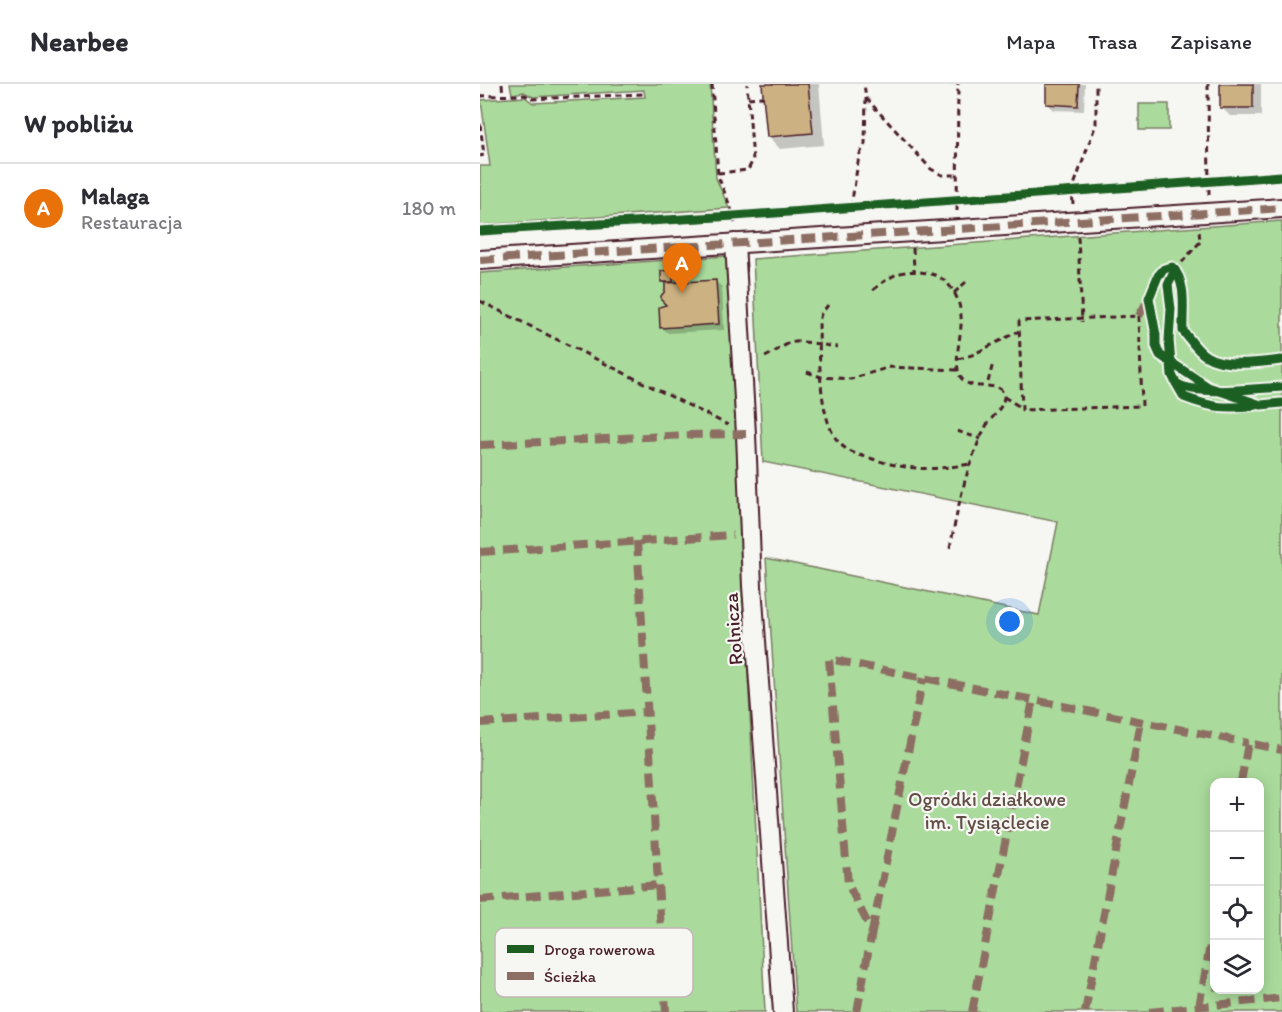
<!DOCTYPE html>
<html lang="pl">
<head>
<meta charset="utf-8">
<style>
  :root { --surface:#fff; --page:#f7f7f7; --text:#2b2b33; --muted:#7c7c81; --line:#e1e1e2; --accent:#d1495b }
  body { margin:0; font-family:Itim,sans-serif; background:var(--page); color:var(--text) }
  .controls { position:absolute; right:18px; bottom:18px; display:grid; overflow:hidden; border-radius:12px; box-shadow:0 3px 15px #0003 }
  .controls button { width:54px; height:54px; display:grid; place-items:center; padding:0; border:0; border-bottom:2px solid var(--line); background:var(--surface); color:var(--text); font:30px sans-serif }
  .you { position:absolute; left:530px; top:538px; width:21px; height:21px; margin:-15px; border:4px solid #fff; border-radius:50%; background:#1a73e8; box-shadow:0 0 0 9px #1a73e833 }
  .badge { display:grid; place-items:center; width:39px; height:39px; border-radius:50%; background:var(--accent); color:#fff; font-size:20px; font-weight:700 }
  .pin { position:absolute; translate:-50% -50px; filter:drop-shadow(0 2px 3px #0008) }
  .pin::after { content:''; position:absolute; top:32px; width:21px; height:18px; background:inherit; clip-path:polygon(0 0,100% 0,50% 100%) }
  .list { margin:0; padding:0; list-style:none }
  h2 { display:flex; justify-content:space-between; align-items:center; height:78px; margin:0; padding:0 24px; font-size:26px }
  h2 small { font-size:20px; font-weight:400; color:var(--muted) }
  .list li { display:grid; grid-template-columns:39px 1fr auto; gap:18px; align-items:center; box-sizing:border-box; height:90px; padding:0 24px; border-top:2px solid var(--line) }
  .list b { display:block; font-size:22px; white-space:nowrap }
  .list p { margin:0; font-size:20px; white-space:nowrap; color:var(--muted) }
  .list em { font-size:20px; font-style:normal; color:var(--muted) }
  .icon { flex:none; width:33px; height:33px; fill:none; stroke:currentColor; stroke-width:2; stroke-linecap:round; stroke-linejoin:round }
  .map { position:relative; flex:none; width:802px; height:928px; overflow:hidden }
  header { display:flex; align-items:center; gap:36px; box-sizing:border-box; height:84px; padding:0 30px; background:var(--surface); border-bottom:2px solid var(--line) }
  header strong { font-size:28px }
  nav { display:flex; gap:33px; margin-inline-start:auto; font-size:21px }
  main { display:flex }
  aside { flex:1; background:var(--surface) }
  .map>svg:first-child { display:block }
</style>
</head>
<body>
<header>
<strong>Nearbee</strong>
<nav><a>Mapa</a><a>Trasa</a><a>Zapisane</a></nav>
</header>
<main>
<aside>
<h2>W pobliżu<small></small></h2>
<ul class="list">
<li><span class="badge" style="background:#e8710a">A</span><div><b>Malaga</b><p>Restauracja</p></div><em>180 m</em></li>
</ul>
</aside>
<div class="map">
<svg width="802" height="928" viewBox="0 0 802 928">
  <rect width="100%" height="100%" fill="#f6f6f2"/>
  <filter id="ink" filterUnits="userSpaceOnUse"><feTurbulence type="fractalNoise" baseFrequency=".0167" numOctaves="2"/><feDisplacementMap in="SourceGraphic" scale="12" xChannelSelector="R" yChannelSelector="G"/><feConvolveMatrix kernelMatrix="1 2 1 2 8 2 1 2 1" color-interpolation-filters="sRGB"/></filter>
  <g filter="url(#ink)">
    <g fill="#aadb9c" stroke="#7a7d64" stroke-width="1.5" fill-rule="evenodd">
      <path d="M30,0H230L236,94L249,124L0,141V82H10L1,16L45,13L53,19L165,13L164,6L53,13L44,8L32,10Z"/>
      <rect x="659" y="20" width="30" height="26"/>
      <path d="M802,137V928H316L286,474L559,531L578,438L283,378L273,175ZM734,698H780V906H734Z"/>
      <path d="M247,172L285,928H0V189Z"/>
    </g>
    <g fill="#0003">
      <path d="M284,0H339L344,61L300,65L288,52Z"/>
      <path d="M447,0H477V1H448Z"/>
      <path d="M568,0H605L604,27L573,26L567,20Z"/>
      <path d="M742,0H781V32H750L741,23Z"/>
      <path d="M192,188L198,194L199,200L235,197L242,203L244,246L188,249L181,243L189,222L187,202L183,198Z"/>
    </g>
    <g fill="#ccb282" stroke="#4a1f2b" stroke-width="1.5">
      <path d="M282,0H328L333,49L287,53Z"/>
      <path d="M566,0H599L598,22L566,20Z"/>
      <rect x="740" y="0" width="33" height="24"/>
      <path d="M193,186V198H181V187Z"/>
      <path d="M236,196L239,240L180,244L179,223L186,221L181,216V212L185,207V199Z"/>
    </g>
    <g fill="none" stroke-linecap="round" stroke-linejoin="round">
      <defs>
        <g id="street">
          <path d="M255,159L266,350L272,502L303,928"/>
          <path d="M0,176L802,124"/>
        </g>
      </defs>
      <use href="#street" stroke="#4a1f2b" stroke-width="22"/>
      <g stroke="#4a1f2b" stroke-width="3" stroke-dasharray="6 4.5" stroke-linecap="butt">
        <path d="M22,0L23,12"/>
        <path d="M232,0L238,92L254,132L255,142"/>
        <path d="M728,0L729,112"/>
        <path d="M0,12L45,11L53,15L163,10"/>
        <path d="M268,14L283,13"/>
        <path d="M386,14L451,85L462,91H477"/>
        <path d="M0,40L4,71L0,72"/>
        <path d="M238,89L268,86L273,76L267,0"/>
        <path d="M593,120L592,107L616,40V0"/>
        <path d="M371,123L379,72L385,60L386,14L384,0"/>
        <path d="M477,127L478,0"/>
        <path d="M598,153L602,238"/>
        <path d="M433,164L434,186"/>
        <path d="M695,186L720,158L719,146"/>
        <path d="M393,206C412,191 422,184 447,189C460,191 469,199 475,210C490,240 472,262 479,291C486,302 495,302 507,302"/>
        <path d="M474,209L486,198"/>
        <path d="M0,217L248,341"/>
        <path d="M348,221L341,230L339,237C340,269 336,344 365,364C374,371 388,373 399,377C435,387 454,386 490,380"/>
        <path d="M659,232L662,322L542,326L539,237Z"/>
        <path d="M285,273C294,269 302,262 310,259C320,255 346,262 358,263"/>
        <path d="M478,275L492,271L539,247"/>
        <path d="M327,288L341,293L371,295L410,283L477,286"/>
        <path d="M524,313L542,324"/>
        <path d="M477,347L501,355"/>
        <path d="M470,464C478,423 486,382 505,344C510,334 523,325 524,313C524,303 514,303 507,302L513,279"/>
      </g>
      <use href="#street" stroke="#f6f6f2" stroke-width="18"/>
      <g stroke="#8d6e63" stroke-width="8" stroke-dasharray="15 8" stroke-linecap="butt">
        <path d="M0,176L802,124"/>
        <path d="M659,232L669,214"/>
        <path d="M0,361L207,351L266,350"/>
        <path d="M157,457L186,928"/>
        <path d="M0,468L253,451"/>
        <path d="M0,639L168,628"/>
        <path d="M761,698L768,659L802,666"/>
        <path d="M0,816L178,801"/>
        <path d="M392,848L443,594"/>
        <path d="M719,923L734,839"/>
        <path d="M377,928L392,848L368,800L349,575L768,659"/>
        <path d="M492,928L553,616"/>
        <path d="M605,928L661,638"/>
        <path d="M669,928L802,914"/>
      </g>
      <defs>
        <g id="cycleway">
          <path d="M0,147L254,132L802,92"/>
          <path d="M695,186L688,201L691,225L689,256L692,291L696,299C716,313 778,304 802,303"/>
          <path d="M802,276C781,278 745,284 726,272C717,267 710,255 703,247C702,227 708,199 692,183L684,185L678,192L669,214L676,251V262L680,271L728,303L781,321L802,319"/>
          <path d="M696,299L704,313C732,324 747,325 776,321"/>
        </g>
      </defs>
      <use href="#cycleway" stroke="#f6f6f2" stroke-width="13"/>
      <use href="#cycleway" stroke="#1b5e20" stroke-width="9"/>
    </g>
  </g>
  <g text-anchor="middle" stroke-width="4.5" stroke-linejoin="round" paint-order="stroke">
    <g font-size="20" fill="#4a1f2b" stroke="#f6f6f2">
      <text transform="translate(253 545) rotate(-94)" y="7">Rolnicza</text>
    </g>
    <g font-size="20" fill="#624e47" stroke="#f6f6f2">
      <text x="507" y="722">Ogródki działkowe<tspan x="507" dy="23">im. Tysiąclecie</tspan></text>
    </g>
  </g>
  <rect x="15" y="844" width="198" height="69" rx="9" fill="#f6f6f2" stroke="#c2b6b6" stroke-width="1.5"/>
  <rect x="27" y="861" width="27" height="8" fill="#1b5e20"/>
  <rect x="27" y="888" width="27" height="8" fill="#8d6e63"/>
  <g font-size="16" fill="#4a1f2b">
    <text x="64" y="871">Droga rowerowa</text>
    <text x="64" y="898">Ścieżka</text>
  </g>
</svg>
<div class="controls">
<button>+</button>
<button>−</button>
<button><svg class="icon" aria-label="locate" viewBox="0 0 24 24"><circle cx="12" cy="12" r="6"/><path d="M12 2v4M12 18v4M2 12h4M18 12h4"/></svg></button>
<button><svg class="icon" aria-label="layers" viewBox="0 0 24 24"><path d="M12 4l9 5-9 5-9-5zM3 14l9 5 9-5"/></svg></button>
</div>
<div class="you"></div>
<div class="pin badge" style="left:202px;top:209px;background:#e8710a">A</div>
</div>
</main>
</body>
</html>
